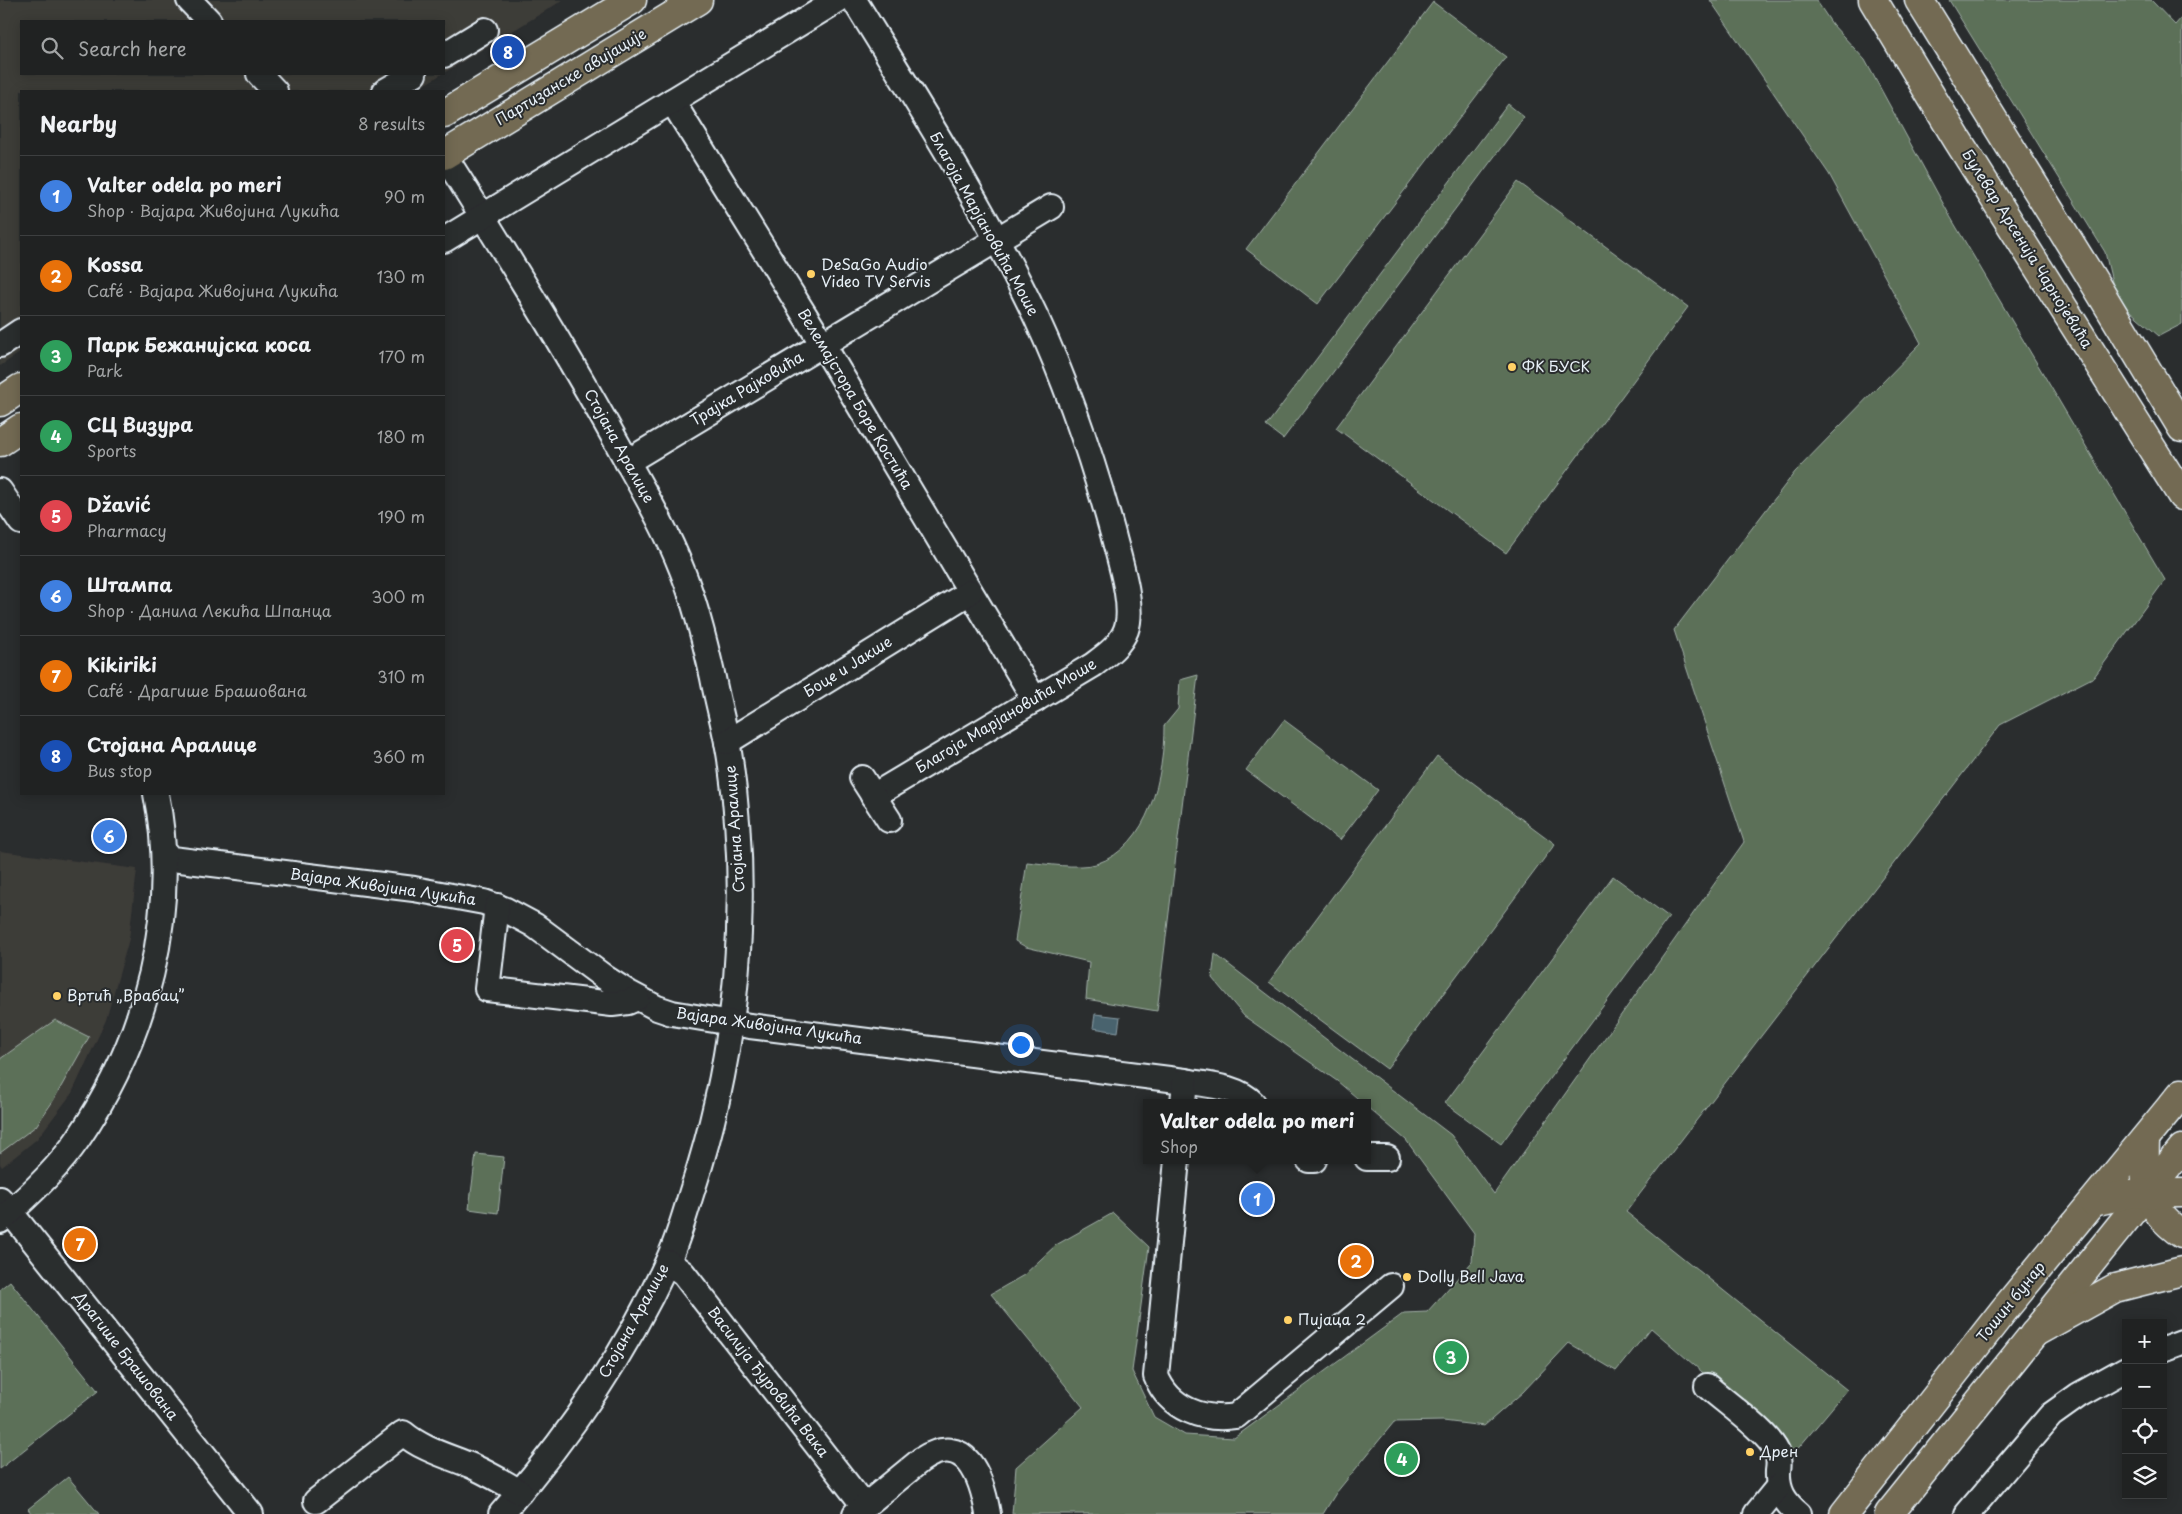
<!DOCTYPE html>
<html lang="en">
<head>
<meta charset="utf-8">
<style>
  :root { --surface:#202222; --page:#282a2a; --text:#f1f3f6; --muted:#a2a4a5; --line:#3d3f40; --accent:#ffd166 }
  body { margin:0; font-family:"Playpen Sans",sans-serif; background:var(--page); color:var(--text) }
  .controls { position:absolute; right:15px; bottom:15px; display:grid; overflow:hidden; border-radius:0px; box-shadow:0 2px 12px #0003 }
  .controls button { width:45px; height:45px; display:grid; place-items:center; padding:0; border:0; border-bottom:1px solid var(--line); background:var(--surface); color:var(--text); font:25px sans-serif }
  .you { position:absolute; left:1020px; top:1044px; width:18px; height:18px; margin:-12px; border:4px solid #fff; border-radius:50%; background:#1a73e8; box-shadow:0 0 0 8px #1a73e833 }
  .badge { display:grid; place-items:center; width:32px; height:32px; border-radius:50%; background:var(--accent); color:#fff; font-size:16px; font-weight:700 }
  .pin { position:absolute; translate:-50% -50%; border:2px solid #fff; box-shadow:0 1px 5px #0006 }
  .popup { position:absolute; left:1143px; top:1099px; width:228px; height:65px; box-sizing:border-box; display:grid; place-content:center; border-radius:0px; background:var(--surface); filter:drop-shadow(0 1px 4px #0005); font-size:16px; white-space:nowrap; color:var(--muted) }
  .popup b { font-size:19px; color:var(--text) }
  .popup::after { content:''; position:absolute; left:50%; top:100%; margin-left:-10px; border:10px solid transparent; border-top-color:var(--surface) }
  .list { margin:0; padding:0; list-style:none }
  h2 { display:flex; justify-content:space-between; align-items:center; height:65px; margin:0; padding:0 20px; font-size:21px }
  h2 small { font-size:16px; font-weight:400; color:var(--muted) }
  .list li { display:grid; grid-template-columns:32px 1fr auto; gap:15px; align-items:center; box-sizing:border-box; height:80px; padding:0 20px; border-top:1px solid var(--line) }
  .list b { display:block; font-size:19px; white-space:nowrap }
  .list p { margin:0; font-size:16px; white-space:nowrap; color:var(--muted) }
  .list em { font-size:16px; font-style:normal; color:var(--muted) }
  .icon { flex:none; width:28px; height:28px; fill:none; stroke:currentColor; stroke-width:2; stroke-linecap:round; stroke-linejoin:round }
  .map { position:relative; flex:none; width:2182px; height:1514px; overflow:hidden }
  .search { position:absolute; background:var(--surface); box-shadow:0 2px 12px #0003; left:20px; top:20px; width:425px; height:55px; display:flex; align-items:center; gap:12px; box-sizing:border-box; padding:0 18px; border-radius:0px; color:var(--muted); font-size:19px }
  .panel { position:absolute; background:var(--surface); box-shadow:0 2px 12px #0003; left:20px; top:90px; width:425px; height:705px; border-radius:0px }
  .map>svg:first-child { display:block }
</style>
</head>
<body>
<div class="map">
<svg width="2182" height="1514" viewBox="0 0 2182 1514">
  <rect width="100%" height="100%" fill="#2a2d2e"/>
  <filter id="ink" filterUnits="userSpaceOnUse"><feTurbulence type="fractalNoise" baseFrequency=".02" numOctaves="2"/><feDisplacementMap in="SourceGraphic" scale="10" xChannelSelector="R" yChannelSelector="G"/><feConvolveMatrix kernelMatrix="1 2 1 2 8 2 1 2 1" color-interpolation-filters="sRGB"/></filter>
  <g filter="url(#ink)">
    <g fill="#3e3c39">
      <path d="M0,0H563L444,73V21H21V74H442L414,91H21V352L0,366Z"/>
      <path d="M0,851L137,869L129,939L106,1020L72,1093L37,1139L2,1167L0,1164Z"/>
    </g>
    <g fill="#5b6f59" stroke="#a2b0a8">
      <path d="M1710,0H1816L1832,24L1865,60L1951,218L2165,580L2094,677L2000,725L1626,1212L1847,1390L1795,1452L1651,1328L1616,1371L1569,1343L1523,1392L1484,1426L1443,1421L1394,1422L1336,1493L1323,1514H1012L1016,1467L1083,1407L991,1294L1024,1275L1056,1245L1113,1213L1149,1247L1132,1371L1154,1417L1185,1435L1234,1438L1404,1313L1427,1312L1472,1262L1474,1233L1406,1140L1367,1107V1103H1363L1337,1081L1244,1016L1212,978L1215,954L1451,1135L1494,1194L1744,842L1674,630L1795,472L1921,343L1829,174Z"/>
      <path d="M1949,0H2151L2175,25L2182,17V324L2159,336L2116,299L2105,252Z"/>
      <path d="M1433,2L1506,57L1318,304L1246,249Z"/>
      <path d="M1508,104L1524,117L1283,439L1266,426Z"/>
      <path d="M1518,182L1688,307L1506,553L1336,428Z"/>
      <path d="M1198,675L1157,1011L1086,999L1089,962L1026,947L1015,941L1027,862C1046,864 1077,869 1096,864C1150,846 1164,775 1164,726L1178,709L1180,680Z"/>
      <path d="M1284,720L1378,790L1340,840L1246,770Z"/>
      <path d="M1437,756L1555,844L1387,1069L1269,982Z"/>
      <path d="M1613,876L1669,917L1501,1144L1445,1103Z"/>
      <path d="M55,1020L89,1037L53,1101L36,1126L0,1153V1059Z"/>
      <path d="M476,1154L504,1157L498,1213L469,1209Z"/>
      <path d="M10,1281L98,1391L0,1469V1289Z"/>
      <path d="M68,1477L99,1514H32L28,1509Z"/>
    </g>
    <path fill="#4a646e" stroke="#899ca5" d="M1095,1014L1120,1017L1118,1032L1093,1028Z"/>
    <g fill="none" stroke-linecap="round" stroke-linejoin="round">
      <defs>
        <g id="minor">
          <path d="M189,0L209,21"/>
          <path d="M854,0C918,104 984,207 1036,317C1068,386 1093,461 1113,534C1119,559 1135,606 1126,630C1120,646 1105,656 1093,665L873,796"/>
          <path d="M444,55L485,30"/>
          <path d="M259,74L275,91"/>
          <path d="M385,91L414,74"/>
          <path d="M672,101L822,343L1035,700"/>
          <path d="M444,155C504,250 563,345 617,443C640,485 665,526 682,570C696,605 705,642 713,678C718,705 726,731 730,759C751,902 738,1050 693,1188C685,1213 678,1241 666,1265C624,1356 567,1439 501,1514"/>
          <path d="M444,240L838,0"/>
          <path d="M0,345L21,331"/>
          <path d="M627,462L1051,207"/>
          <path d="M0,491L21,522"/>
          <path d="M727,742L970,592"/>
          <path d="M862,778L889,820"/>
          <path d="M164,858L414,889L484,902L506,910L534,925L604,977L629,993L657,1008L672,1013L750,1026L1185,1081C1207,1085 1237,1086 1253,1103"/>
          <path d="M497,906L487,989L612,1004L628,1002L637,998"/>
          <path d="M1183,1103L1185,1081"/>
          <path d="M1367,1158H1387"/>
          <path d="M1177,1160L1156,1376C1169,1409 1203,1421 1236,1416L1391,1286"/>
          <path d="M1309,1160H1314"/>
          <path d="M0,1199L251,1514"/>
          <path d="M0,1221C28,1197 57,1170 78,1139C146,1039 180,913 156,794"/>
          <path d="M668,1262L683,1273L865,1507"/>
          <path d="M2163,1349L2182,1342"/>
          <path d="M1707,1386C1725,1402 1768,1432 1777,1452C1779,1459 1779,1465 1778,1471C1777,1490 1784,1502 1799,1514"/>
          <path d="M316,1501L403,1433C423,1450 448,1456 472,1466C489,1474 505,1483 520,1492"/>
          <path d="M855,1514L921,1460C966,1430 982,1478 988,1514"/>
          <path d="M1756,1514L1778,1487"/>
          <path d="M1967,1514L2051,1415L2079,1395L2126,1369"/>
        </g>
        <g id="major">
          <path d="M444,114L632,0"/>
          <path d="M444,155L698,0"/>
          <path d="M0,402L21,388"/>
          <path d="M0,442L21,428"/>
          <path d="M1844,1514L2004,1310L2182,1093"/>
          <path d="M1889,1514L2182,1149"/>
        </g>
        <g id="highway">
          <path d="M1873,0L1957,139L2182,496"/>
          <path d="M1919,0L2088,272L2182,428"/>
          <path d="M2145,1139C2144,1181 2144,1209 2182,1234"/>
          <path d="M2093,1202L2128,1194L2182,1193"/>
          <path d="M2034,1333L2115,1288L2182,1271"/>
        </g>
      </defs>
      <use href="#minor" stroke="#e8f1f8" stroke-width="28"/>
      <use href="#major" stroke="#e8f1f8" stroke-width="31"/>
      <use href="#highway" stroke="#e8f1f8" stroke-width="31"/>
      <use href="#minor" stroke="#2a2d2e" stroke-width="24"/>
      <use href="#major" stroke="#736b52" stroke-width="28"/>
      <use href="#highway" stroke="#736b52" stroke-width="28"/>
    </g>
  </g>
  <g fill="#ffd166" stroke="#2a2d2e" stroke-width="2">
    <circle cx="811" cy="274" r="5"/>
    <circle cx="1512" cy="367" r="5"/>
    <circle cx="57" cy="996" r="5"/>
    <circle cx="1407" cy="1277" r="5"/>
    <circle cx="1288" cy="1320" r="5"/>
    <circle cx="1750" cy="1452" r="5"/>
  </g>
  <g text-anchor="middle" stroke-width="4" stroke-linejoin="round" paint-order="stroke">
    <g font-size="15" fill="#e8f1f8" stroke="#2a2d2e">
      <text transform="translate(571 77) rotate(-31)" y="5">Партизанске авијације</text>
      <text transform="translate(984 224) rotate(61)" y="5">Благоја Марјановића Моше</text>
      <text transform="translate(2027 249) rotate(58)" y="5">Булевар Арсенија Чарнојевића</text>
      <text transform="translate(747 389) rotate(-31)" y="5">Трајка Рајковића</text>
      <text transform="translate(855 399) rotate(59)" y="5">Велемајстора Боре Костића</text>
      <text transform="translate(619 446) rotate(61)" y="5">Стојана Аралице</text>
      <text transform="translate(848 667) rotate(-32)" y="5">Боце и Јакше</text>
      <text transform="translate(1006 716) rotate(-31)" y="5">Благоја Марјановића Моше</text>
      <text transform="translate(735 829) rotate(-94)" y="5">Стојана Аралице</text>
      <text transform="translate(383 887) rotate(8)" y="5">Вајара Живојина Лукића</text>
      <text transform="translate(769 1026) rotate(8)" y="5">Вајара Живојина Лукића</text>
      <text transform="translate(2011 1302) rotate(-51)" y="5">Тошин бунар</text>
      <text transform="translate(634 1321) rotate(-61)" y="5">Стојана Аралице</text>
      <text transform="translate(126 1356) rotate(52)" y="5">Драгише Брашована</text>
      <text transform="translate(768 1382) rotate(52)" y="5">Василија Ђуровића Вака</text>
    </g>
    <g font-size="15" fill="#e8f1f8" stroke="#2a2d2e" text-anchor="start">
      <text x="821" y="270">DeSaGo Audio<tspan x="821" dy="17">Video TV Servis</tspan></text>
      <text x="1522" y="372">ФК БУСК</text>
      <text x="67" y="1001">Вртић „Врабац”</text>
      <text x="1417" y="1282">Dolly Bell Java</text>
      <text x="1298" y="1325">Пијаца 2</text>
      <text x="1760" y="1457">Дрен</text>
    </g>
  </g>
</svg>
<div class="controls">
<button>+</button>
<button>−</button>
<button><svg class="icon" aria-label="locate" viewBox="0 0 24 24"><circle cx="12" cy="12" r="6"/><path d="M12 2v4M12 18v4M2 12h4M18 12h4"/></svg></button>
<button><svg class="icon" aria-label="layers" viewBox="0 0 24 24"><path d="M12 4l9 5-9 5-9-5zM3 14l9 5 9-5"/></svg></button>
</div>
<div class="you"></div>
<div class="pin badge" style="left:1257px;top:1199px;background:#3f7fe0">1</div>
<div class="popup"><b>Valter odela po meri</b>Shop</div>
<div class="pin badge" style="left:1356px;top:1261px;background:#e8710a">2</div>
<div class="pin badge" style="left:1451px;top:1357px;background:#2e9e5b">3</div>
<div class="pin badge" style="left:1402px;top:1459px;background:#2e9e5b">4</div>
<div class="pin badge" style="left:457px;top:945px;background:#e0444e">5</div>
<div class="pin badge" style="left:109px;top:836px;background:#3f7fe0">6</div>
<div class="pin badge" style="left:80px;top:1244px;background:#e8710a">7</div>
<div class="pin badge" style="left:508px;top:52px;background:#1a4fb4">8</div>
<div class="search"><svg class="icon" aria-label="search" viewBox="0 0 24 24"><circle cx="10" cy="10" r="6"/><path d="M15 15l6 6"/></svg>Search here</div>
<section class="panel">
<h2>Nearby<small>8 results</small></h2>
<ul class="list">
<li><span class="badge" style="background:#3f7fe0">1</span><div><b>Valter odela po meri</b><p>Shop · Вајара Живојина Лукића</p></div><em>90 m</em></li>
<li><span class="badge" style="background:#e8710a">2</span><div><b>Kossa</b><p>Café · Вајара Живојина Лукића</p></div><em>130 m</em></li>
<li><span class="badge" style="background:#2e9e5b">3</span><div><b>Парк Бежанијска коса</b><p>Park</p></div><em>170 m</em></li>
<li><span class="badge" style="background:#2e9e5b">4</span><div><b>СЦ Визура</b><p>Sports</p></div><em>180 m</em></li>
<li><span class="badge" style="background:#e0444e">5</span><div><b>Džavić</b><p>Pharmacy</p></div><em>190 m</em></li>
<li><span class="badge" style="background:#3f7fe0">6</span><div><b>Штампа</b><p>Shop · Данила Лекића Шпанца</p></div><em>300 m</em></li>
<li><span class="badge" style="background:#e8710a">7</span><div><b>Kikiriki</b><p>Café · Драгише Брашована</p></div><em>310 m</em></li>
<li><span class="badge" style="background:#1a4fb4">8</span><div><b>Стојана Аралице</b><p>Bus stop</p></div><em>360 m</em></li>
</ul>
</section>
</div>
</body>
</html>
